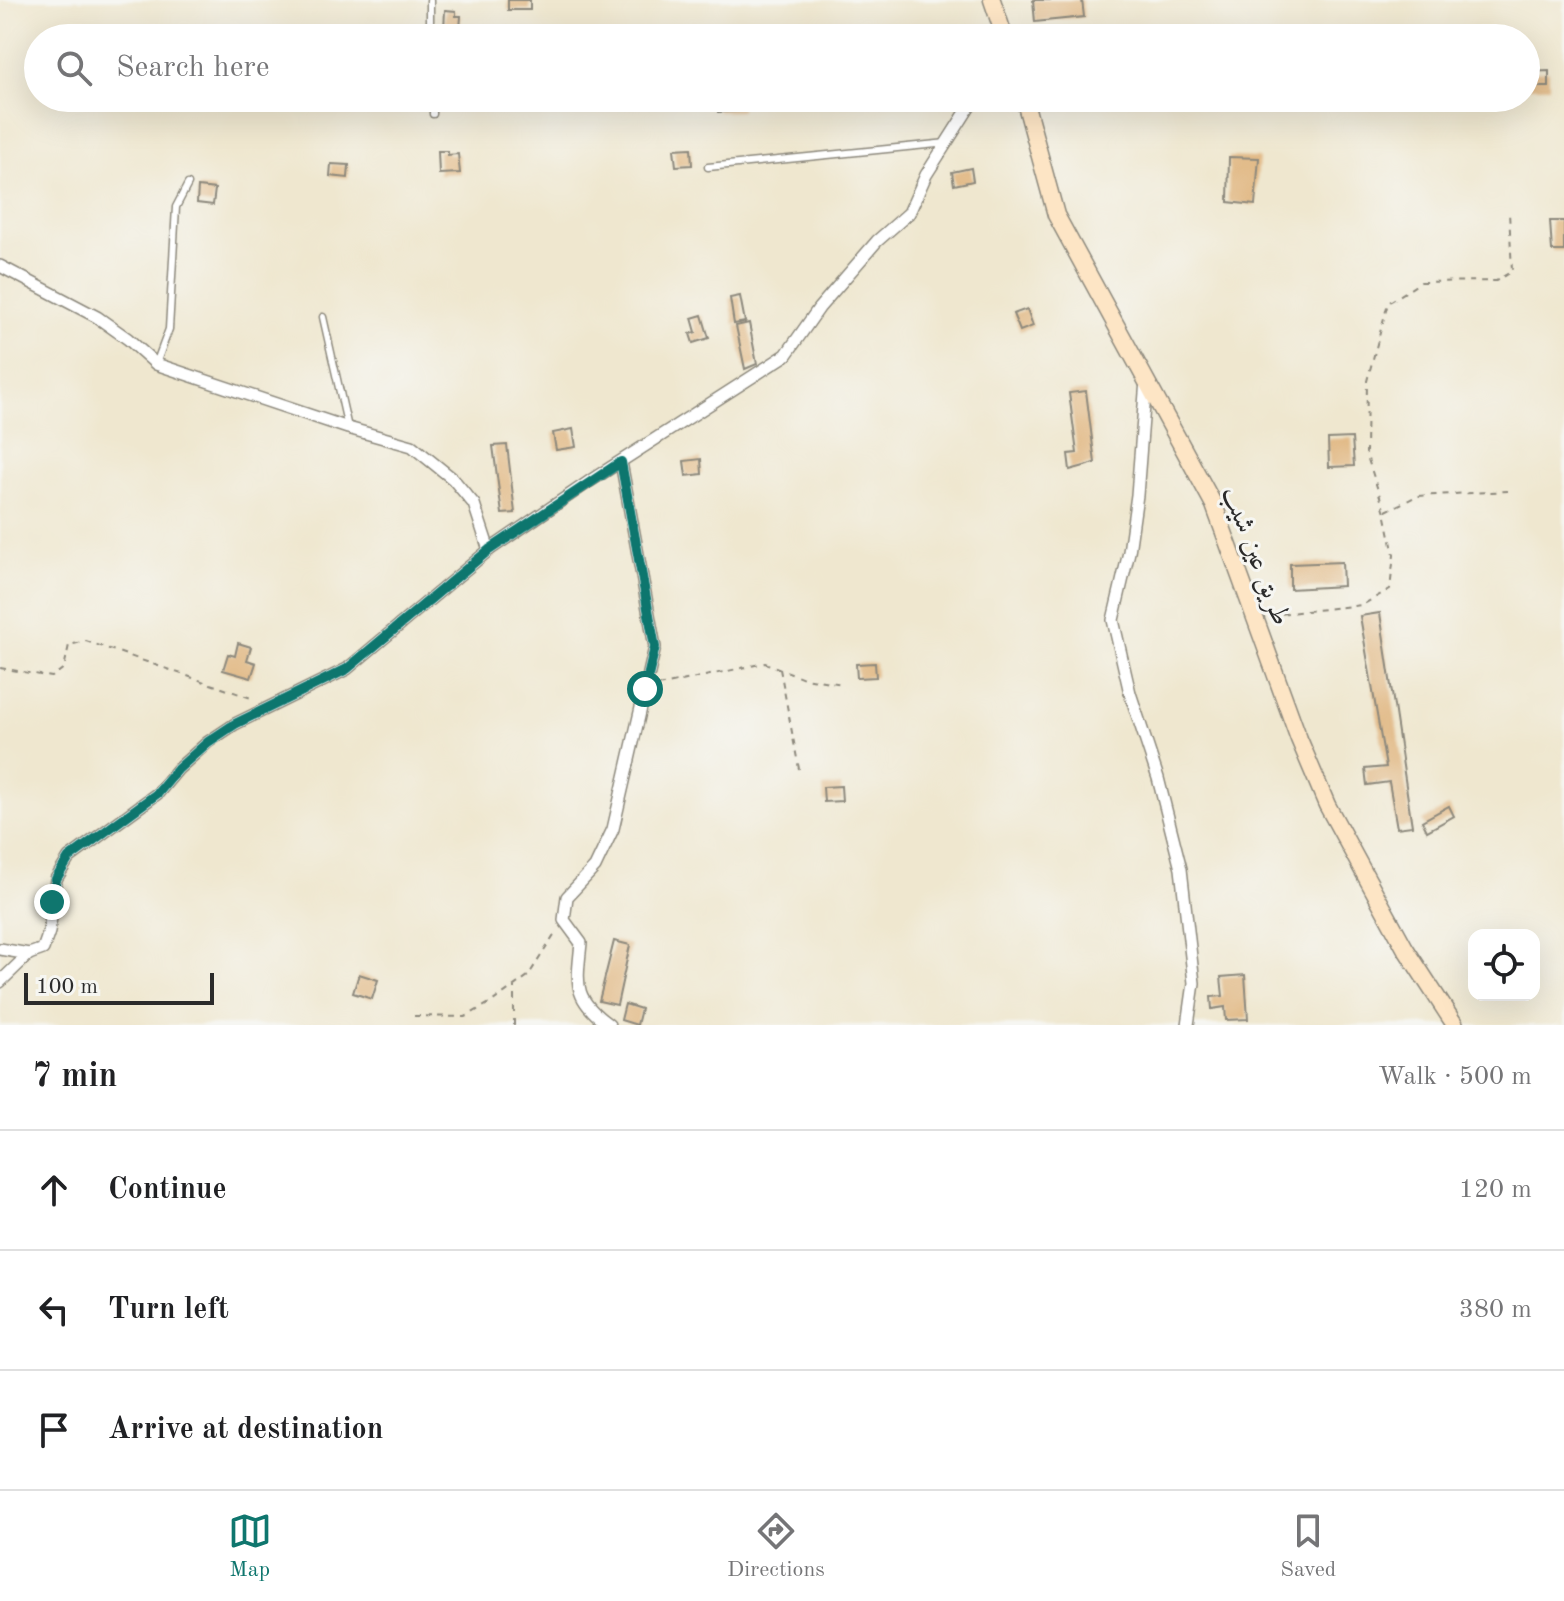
<!DOCTYPE html>
<html lang="en">
<head>
<meta charset="utf-8">
<style>
  :root { --surface:#fff; --page:#f6f6f6; --text:#202124; --muted:#757577; --line:#e0e0e0; --accent:#0f766e }
  body { margin:0; font-family:"Old Standard TT",Amiri,serif; background:var(--page); color:var(--text) }
  .controls { position:absolute; right:24px; bottom:24px; display:grid; overflow:hidden; border-radius:16px; box-shadow:0 8px 32px #0002 }
  .controls button { width:72px; height:72px; display:grid; place-items:center; padding:0; border:0; border-bottom:2px solid var(--line); background:var(--surface); color:var(--text); font:40px sans-serif }
  .scale { position:absolute; left:24px; bottom:20px; width:190px; box-sizing:border-box; padding-left:8px; border:4px solid #2b2b2b; border-top:0; font-size:22px; line-height:28px; white-space:nowrap; color:#2b2b2b; -webkit-text-stroke:6px #f6f6f2; paint-order:stroke }
  .stop { position:absolute; width:24px; height:24px; margin:-18px; border:6px solid #0f766e; border-radius:50%; background:#fff }
  .stop.end { background:#0f766e; border-color:#fff; box-shadow:0 2px 8px #0008 }
  .list { margin:0; padding:0; list-style:none }
  h2 { display:flex; justify-content:space-between; align-items:center; height:104px; margin:0; padding:0 32px; font-size:34px }
  h2 small { font-size:26px; font-weight:400; color:var(--muted) }
  .list li { display:grid; grid-template-columns:52px 1fr auto; gap:24px; align-items:center; box-sizing:border-box; height:120px; padding:0 32px; border-top:2px solid var(--line) }
  .list b { display:block; font-size:30px; white-space:nowrap }
  .list em { font-size:26px; font-style:normal; color:var(--muted) }
  .icon { flex:none; width:44px; height:44px; fill:none; stroke:currentColor; stroke-width:2; stroke-linecap:round; stroke-linejoin:round }
  .map { position:relative; flex:none; width:1564px; height:1025px; overflow:hidden }
  .search { position:absolute; background:var(--surface); box-shadow:0 8px 32px #0002; left:24px; right:24px; top:24px; height:88px; display:flex; align-items:center; gap:20px; box-sizing:border-box; padding:0 28px; border-radius:44px; color:var(--muted); font-size:30px }
  .sheet { height:464px; background:var(--surface) }
  nav { display:flex; justify-content:space-around; align-items:center; box-sizing:border-box; height:112px; border-top:2px solid var(--line); background:var(--surface); font-size:22px; color:var(--muted) }
  nav a { display:grid; justify-items:center; gap:4px }
  nav .on { color:var(--accent) }
  .map>svg:first-child { display:block }
</style>
</head>
<body>
<div class="map">
<svg width="1564" height="1025" viewBox="0 0 1564 1025">
  <rect width="100%" height="100%" fill="#f6f6f2"/>
  <filter id="ink" filterUnits="userSpaceOnUse"><feTurbulence type="fractalNoise" baseFrequency=".0125" numOctaves="2"/><feDisplacementMap in="SourceGraphic" scale="16" xChannelSelector="R" yChannelSelector="G"/><feConvolveMatrix kernelMatrix="1 2 1 2 8 2 1 2 1" color-interpolation-filters="sRGB"/></filter>
  <filter id="wash" filterUnits="userSpaceOnUse"><feTurbulence type="fractalNoise" baseFrequency=".006" numOctaves="4" result="noise"/><feDisplacementMap in="SourceGraphic" scale="32" xChannelSelector="R" yChannelSelector="G"/><feGaussianBlur stdDeviation="1.8" result="paint"/><feColorMatrix in="noise" values="0 0 0 0 0 0 0 0 0 0 0 0 0 0 0 0 0 1.4 0 .05"/><feComposite in="paint" operator="in"/></filter>
  <g filter="url(#wash)">
    <rect width="100%" height="100%" fill="#efe7cf"/>
    <g id="blocks">
      <g fill="#e2bb89">
        <rect x="508" y="0" width="22" height="10"/>
        <path d="M1033,0H1082L1084,17L1035,22Z"/>
        <path d="M445,10L456,11V16H461L460,29H444Z"/>
        <path d="M1549,71V87H1527V72Z"/>
        <path d="M717,98H741L742,111L718,112Z"/>
        <path d="M691,148L692,165L676,166L674,149Z"/>
        <path d="M438,151H448V155L458,154L460,173L439,174Z"/>
        <path d="M1229,157L1259,158L1255,205L1228,202Z"/>
        <path d="M331,164L349,165L348,178L330,176Z"/>
        <path d="M971,168L973,181L954,185L952,172Z"/>
        <path d="M198,187L215,189L213,205L197,203Z"/>
        <path d="M1550,221H1564V251H1552Z"/>
        <path d="M740,296L745,322L734,324L730,298Z"/>
        <path d="M1027,309L1033,326L1020,331L1013,314Z"/>
        <path d="M702,315L709,338L693,343L690,334L696,332L692,318Z"/>
        <path d="M749,323L757,364L745,369L736,326Z"/>
        <path d="M1086,391L1095,463L1070,470L1068,454L1077,453L1069,393Z"/>
        <path d="M573,429L576,447L556,450L553,433Z"/>
        <path d="M1352,438L1354,466L1329,467L1328,439Z"/>
        <path d="M507,445L515,513L502,514L493,446Z"/>
        <path d="M701,459L702,474L686,476L684,461Z"/>
        <path d="M1342,562L1343,586L1290,589V564Z"/>
        <path d="M1380,613L1412,826L1397,828L1389,782L1367,785L1365,769L1386,767L1360,616Z"/>
        <path d="M238,643L251,647L247,660L256,663L251,678L223,670L228,654L235,656Z"/>
        <path d="M875,663L876,677L857,678L856,664Z"/>
        <path d="M841,786L842,801L824,802L823,787Z"/>
        <path d="M1449,806L1454,816L1427,831L1422,821Z"/>
        <path d="M614,941L630,945L617,1005L599,1001Z"/>
        <path d="M359,974L378,980L372,999L353,993Z"/>
        <path d="M1245,975L1248,1019L1226,1020L1225,1007L1212,1009L1211,997L1223,996L1221,977Z"/>
        <path d="M625,1004L641,1009L637,1025L621,1020Z"/>
      </g>
    </g>
  </g>
  <g filter="url(#ink)">
    <use href="#blocks" fill-opacity="0" stroke="#8d897d" stroke-width="2"/>
    <g fill="none" stroke-linecap="round" stroke-linejoin="round">
      <defs>
        <g id="service">
          <path d="M430,38V0"/>
          <path d="M433,98V114"/>
          <path d="M708,167L947,143"/>
          <path d="M323,317L348,428"/>
          <path d="M156,364L169,329L176,207L188,184"/>
        </g>
        <g id="minor">
          <path d="M0,266L97,317L128,339L156,364L348,428L412,446L453,479L474,504L489,550L590,481L786,355L819,308L877,241L909,213L926,175L975,98"/>
          <path d="M1146,380L1137,495L1129,552L1113,620L1130,693L1158,778L1181,869L1194,983L1188,1025"/>
          <path d="M0,949L29,954"/>
          <path d="M0,982L29,954L43,949L49,932L56,879L69,858L158,793L178,769L208,742L235,724L347,669L489,550"/>
          <path d="M609,1025C572,998 577,984 581,943L564,920L567,897L595,867L613,829L655,647L621,462"/>
        </g>
        <g id="secondary">
          <path d="M992,0L1005,38"/>
          <path d="M1024,98L1056,215L1214,505L1299,739L1327,805L1405,948L1455,1025"/>
        </g>
      </defs>
      <use href="#service" stroke="#8d897d" stroke-width="9"/>
      <use href="#minor" stroke="#8d897d" stroke-width="14"/>
      <use href="#secondary" stroke="#8d897d" stroke-width="19"/>
      <g stroke="#8d897d" stroke-width="2" stroke-dasharray="6 6" stroke-linecap="butt">
        <path d="M1386,511L1417,496L1508,491"/>
        <path d="M1270,615L1362,605L1390,589L1394,555L1385,512L1366,453L1367,381L1388,303L1421,282L1496,281L1512,271L1509,212"/>
        <path d="M0,668L52,677L64,668L69,645L86,641L254,699"/>
        <path d="M780,669L799,769"/>
        <path d="M658,686L765,663L804,678L843,684"/>
        <path d="M414,1016L465,1017L493,1001L528,976L557,931"/>
        <path d="M514,1025V987"/>
      </g>
      <use href="#service" stroke="#fff" stroke-width="6"/>
      <use href="#minor" stroke="#fff" stroke-width="11"/>
      <use href="#secondary" stroke="#fde5c5" stroke-width="16"/>
    </g>
  </g>
  <g fill="none" stroke-linecap="round" stroke-linejoin="round" filter="url(#ink)">
    <path stroke="#0f766e" stroke-width="10" d="M52,902L56,879L69,858L158,793L178,769L208,742L235,724L347,669L489,550L621,462L655,647L645,689"/>
  </g>
  <g text-anchor="middle" stroke-width="6" stroke-linejoin="round" paint-order="stroke">
    <g font-size="28" fill="#2b2b2b" stroke="#f6f6f2">
      <text transform="translate(1258 555) rotate(69)" y="10">طريق عين شيب</text>
    </g>
  </g>
</svg>
<div class="controls">
<button><svg class="icon" aria-label="locate" viewBox="0 0 24 24"><circle cx="12" cy="12" r="6"/><path d="M12 2v4M12 18v4M2 12h4M18 12h4"/></svg></button>
</div>
<div class="scale">100 m</div>
<div class="stop" style="left:645px;top:689px"></div>
<div class="stop end" style="left:52px;top:902px"></div>
<div class="search"><svg class="icon" aria-label="search" viewBox="0 0 24 24"><circle cx="10" cy="10" r="6"/><path d="M15 15l6 6"/></svg>Search here</div>
</div>
<section class="sheet">
<h2>7 min<small>Walk · 500 m</small></h2>
<ul class="list">
<li><svg class="icon" aria-label="ahead" viewBox="0 0 24 24"><path d="M12 20V5M6 11l6-6 6 6"/></svg><div><b>Continue</b></div><em>120 m</em></li>
<li><svg class="icon" aria-label="left" viewBox="0 0 24 24"><path d="M17 20v-9H6M10 6l-5 5 5 5"/></svg><div><b>Turn left</b></div><em>380 m</em></li>
<li><svg class="icon" aria-label="arrive" viewBox="0 0 24 24"><path d="M6 21V4h12l-3 4 3 4H6"/></svg><div><b>Arrive at destination</b></div></li>
</ul>
</section>
<nav>
<a class="on"><svg class="icon" aria-label="map" viewBox="0 0 24 24"><path d="M3 6l6-2 6 2 6-2v14l-6 2-6-2-6 2zM9 4v14M15 6v14"/></svg>Map</a>
<a><svg class="icon" aria-label="directions" viewBox="0 0 24 24"><path d="M12 3l9 9-9 9-9-9zM9 14v-3h6M13 9l2 2-2 2"/></svg>Directions</a>
<a><svg class="icon" aria-label="saved" viewBox="0 0 24 24"><path d="M7 4h10v16l-5-4-5 4z"/></svg>Saved</a>
</nav>
</body>
</html>
